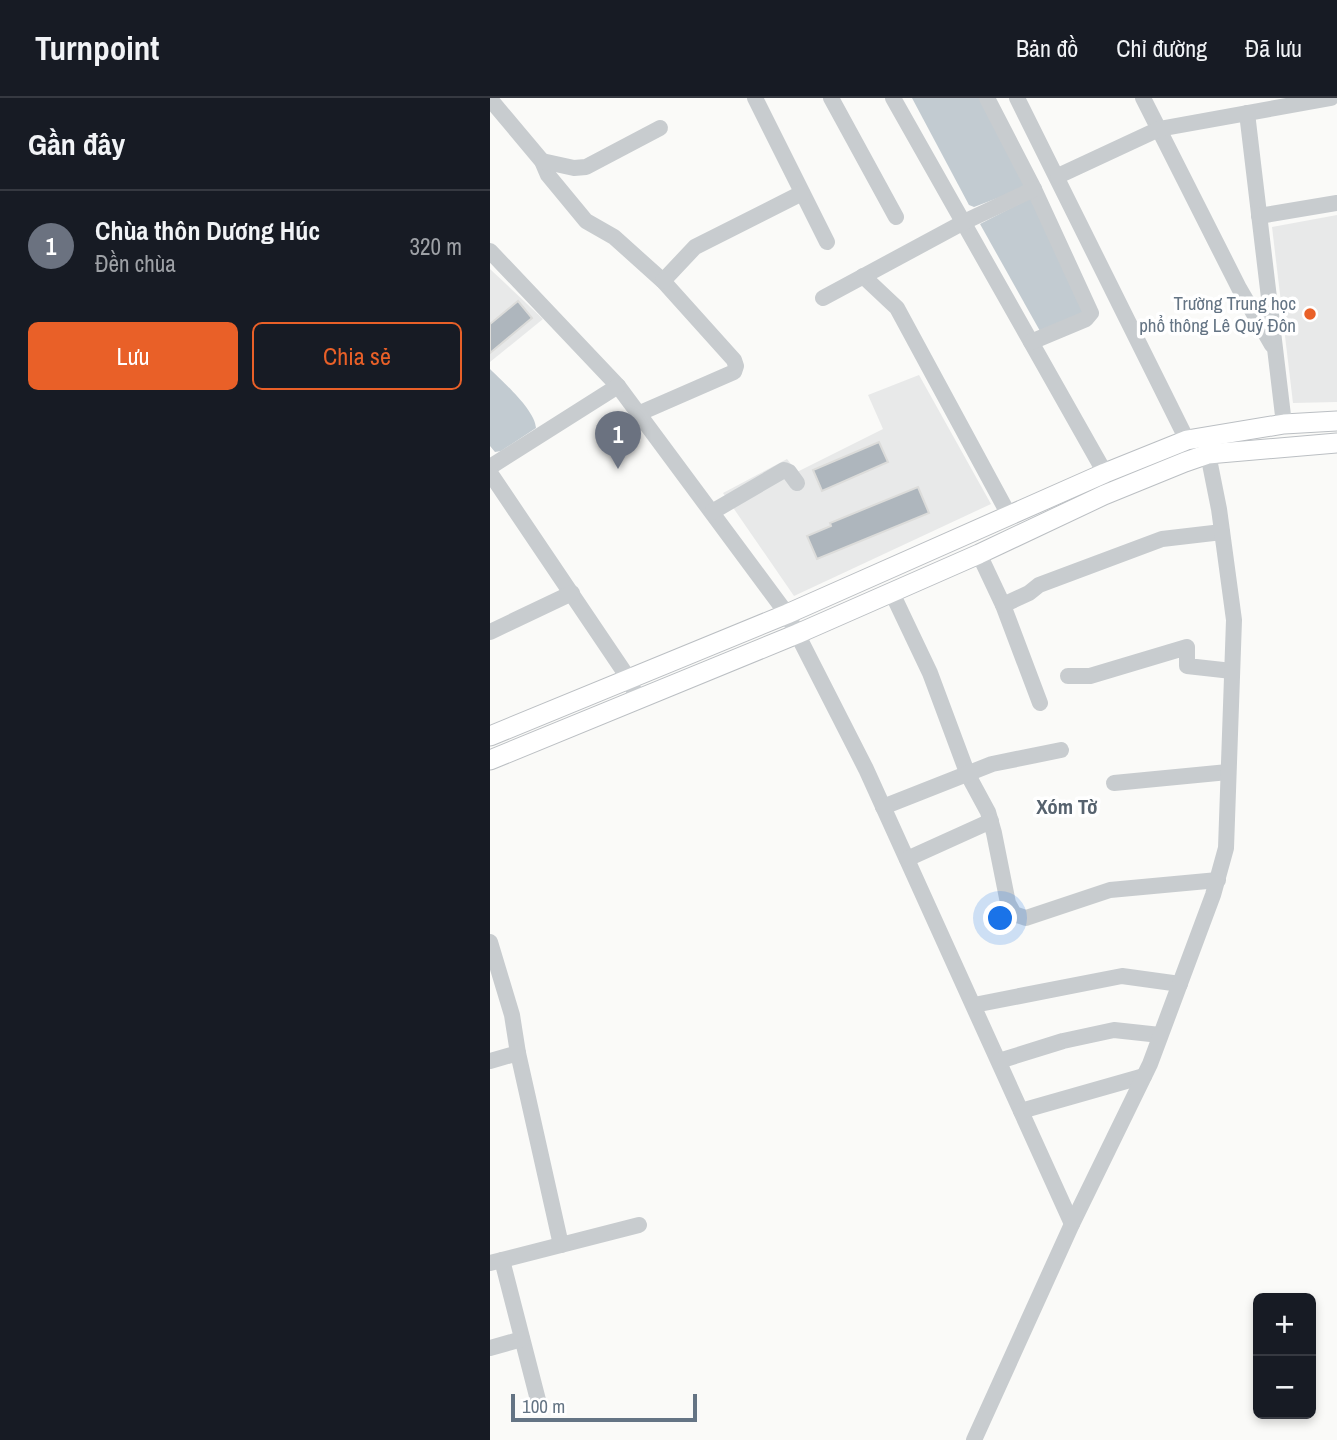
<!DOCTYPE html>
<html lang="vi">
<head>
<meta charset="utf-8">
<style>
  :root { --surface:#171b24; --page:#20242c; --text:#f1f3f6; --muted:#9ea1a6; --line:#363941; --accent:#e96028 }
  body { margin:0; font-family:"Archivo Narrow",sans-serif; background:var(--page); color:var(--text) }
  .controls { position:absolute; right:21px; bottom:21px; display:grid; overflow:hidden; border-radius:10px; box-shadow:0 4px 10px #0003 }
  .controls button { width:63px; height:63px; display:grid; place-items:center; padding:0; border:0; border-bottom:2px solid var(--line); background:var(--surface); color:var(--text); font:35px sans-serif }
  .scale { position:absolute; left:21px; bottom:18px; width:186px; box-sizing:border-box; padding-left:7px; border:4px solid #647484; border-top:0; font-size:19px; line-height:24px; white-space:nowrap; color:#647484; -webkit-text-stroke:5px #fff; paint-order:stroke }
  .you { position:absolute; left:511px; top:821px; width:24px; height:24px; margin:-18px; border:5px solid #fff; border-radius:50%; background:#1a73e8; box-shadow:0 0 0 10px #1a73e833 }
  .badge { display:grid; place-items:center; width:46px; height:46px; border-radius:50%; background:var(--accent); color:#fff; font-size:23px; font-weight:700 }
  .pin { position:absolute; translate:-50% -58px; filter:drop-shadow(0 2px 4px #0008) }
  .pin::after { content:''; position:absolute; top:37px; width:24px; height:21px; background:inherit; clip-path:polygon(0 0,100% 0,50% 100%) }
  .list { margin:0; padding:0; list-style:none }
  h2 { display:flex; justify-content:space-between; align-items:center; height:91px; margin:0; padding:0 28px; font-size:30px }
  h2 small { font-size:23px; font-weight:400; color:var(--muted) }
  .list li { display:grid; grid-template-columns:46px 1fr auto; gap:21px; align-items:center; box-sizing:border-box; height:112px; padding:0 28px; border-top:2px solid var(--line) }
  .list b { display:block; font-size:26px; white-space:nowrap }
  .list p { margin:0; font-size:23px; white-space:nowrap; color:var(--muted) }
  .list em { font-size:23px; font-style:normal; color:var(--muted) }
  .actions { display:flex; gap:14px; padding:21px 28px }
  .actions a { flex:1; padding:16px 0; border:2px solid var(--accent); border-radius:10px; text-align:center; font-size:24px; color:var(--accent) }
  .actions .main { background:var(--accent); color:#fff }
  .map { position:relative; flex:none; width:847px; height:1342px; overflow:hidden }
  header { display:flex; align-items:center; gap:42px; box-sizing:border-box; height:98px; padding:0 35px; background:var(--surface); border-bottom:2px solid var(--line) }
  header strong { font-size:33px }
  nav { display:flex; gap:38px; margin-inline-start:auto; font-size:24px }
  main { display:flex }
  aside { flex:1; background:var(--surface) }
  .map>svg:first-child { display:block }
</style>
</head>
<body>
<header>
<strong>Turnpoint</strong>
<nav><a>Bản đồ</a><a>Chỉ đường</a><a>Đã lưu</a></nav>
</header>
<main>
<aside>
<h2>Gần đây<small></small></h2>
<ul class="list">
<li><span class="badge" style="background:#6b7280">1</span><div><b>Chùa thôn Dương Húc</b><p>Đền chùa</p></div><em>320 m</em></li>
</ul>
<div class="actions"><a class="main">Lưu</a><a>Chia sẻ</a></div>
</aside>
<div class="map">
<svg width="847" height="1342" viewBox="0 0 847 1342">
  <rect width="100%" height="100%" fill="#fafaf8"/>
  <g fill="#e8e9e9">
    <path d="M847,117V304L803,305L782,129Z"/>
    <path d="M0,171L53,221L0,264Z"/>
    <path d="M429,277L501,406L304,498L233,395L297,361L307,374L393,331L378,297Z"/>
  </g>
  <g fill="#c2cbd1">
    <path d="M422,0H492L535,86L531,91L484,109L479,107Z"/>
    <path d="M539,101H542L594,215L550,233L490,126Z"/>
    <path d="M0,271C13,284 45,312 46,330L11,353L5,354L0,348Z"/>
  </g>
  <g fill="#aeb6bd" stroke="#dcdcda" stroke-width="2">
    <path d="M28,203L42,220L0,255V226Z"/>
    <path d="M389,344L398,364L332,393L323,372Z"/>
    <path d="M428,389L439,415L327,461L317,438L341,428L340,425Z"/>
  </g>
  <g fill="none" stroke-linecap="round" stroke-linejoin="round">
    <defs>
      <g id="major">
        <path d="M0,638L297,516L615,375L697,342L794,326L847,323"/>
        <path d="M0,662L307,536L489,456L614,397L695,364L718,356L847,345"/>
      </g>
    </defs>
    <use href="#major" stroke="#bbbfc3" stroke-width="21"/>
    <g stroke="#c8cccf" stroke-width="16">
      <path d="M265,0L337,144"/>
      <path d="M341,0L406,119"/>
      <path d="M403,0L615,375"/>
      <path d="M497,0L544,91L601,215L596,221L541,244"/>
      <path d="M527,0L697,342"/>
      <path d="M653,0L749,190L782,247"/>
      <path d="M0,1L52,63L58,77L96,123L124,139L173,183L244,262L246,268L244,274L150,315"/>
      <path d="M757,15L794,326"/>
      <path d="M52,63L84,70L96,69L170,30"/>
      <path d="M568,78L669,31L841,0"/>
      <path d="M769,118L847,105"/>
      <path d="M0,153L128,288L297,516L376,671L582,1126"/>
      <path d="M373,178L407,210L519,417"/>
      <path d="M173,183L205,149L312,95"/>
      <path d="M333,200L474,124L544,91"/>
      <path d="M0,369L128,288"/>
      <path d="M0,375L139,581L147,600"/>
      <path d="M222,414L294,372L299,374L307,385"/>
      <path d="M489,456L513,507L550,605"/>
      <path d="M402,495L440,575L478,677L498,714L504,735L518,805L524,816L536,820L620,792L728,782"/>
      <path d="M513,507L539,495L549,487L672,441L732,434"/>
      <path d="M0,534L82,495"/>
      <path d="M578,578H600L697,549V568L742,573"/>
      <path d="M624,685L738,674"/>
      <path d="M393,709L502,666L571,652"/>
      <path d="M417,761L501,723"/>
      <path d="M0,844L22,917L28,955L71,1147"/>
      <path d="M484,907L632,878L690,886"/>
      <path d="M0,963L28,955"/>
      <path d="M509,963L573,943L624,932L670,937"/>
      <path d="M531,1013L654,978"/>
      <path d="M12,1162L48,1302"/>
      <path d="M0,1165L149,1127"/>
      <path d="M0,1250L32,1241"/>
      <path d="M484,1342L582,1126L660,966L723,797L736,750L744,522L729,411L716,346"/>
    </g>
    <use href="#major" stroke="#fff" stroke-width="19"/>
  </g>
  <circle fill="#e96028" stroke="#fff" stroke-width="2.5" cx="820" cy="216" r="7"/>
  <g text-anchor="middle" stroke-width="7" stroke-linejoin="round" paint-order="stroke">
    <g font-size="19" fill="#647484" stroke="#fff" text-anchor="end">
      <text x="806" y="212">Trường Trung học<tspan x="806" dy="22">phổ thông Lê Quý Đôn</tspan></text>
    </g>
    <g font-size="21" font-weight="bold" fill="#56626e" stroke="#fff">
      <text x="577" y="716">Xóm Tờ</text>
    </g>
  </g>
</svg>
<div class="controls">
<button>+</button>
<button>−</button>
</div>
<div class="scale">100 m</div>
<div class="you"></div>
<div class="pin badge" style="left:128px;top:371px;background:#6b7280">1</div>
</div>
</main>
</body>
</html>
